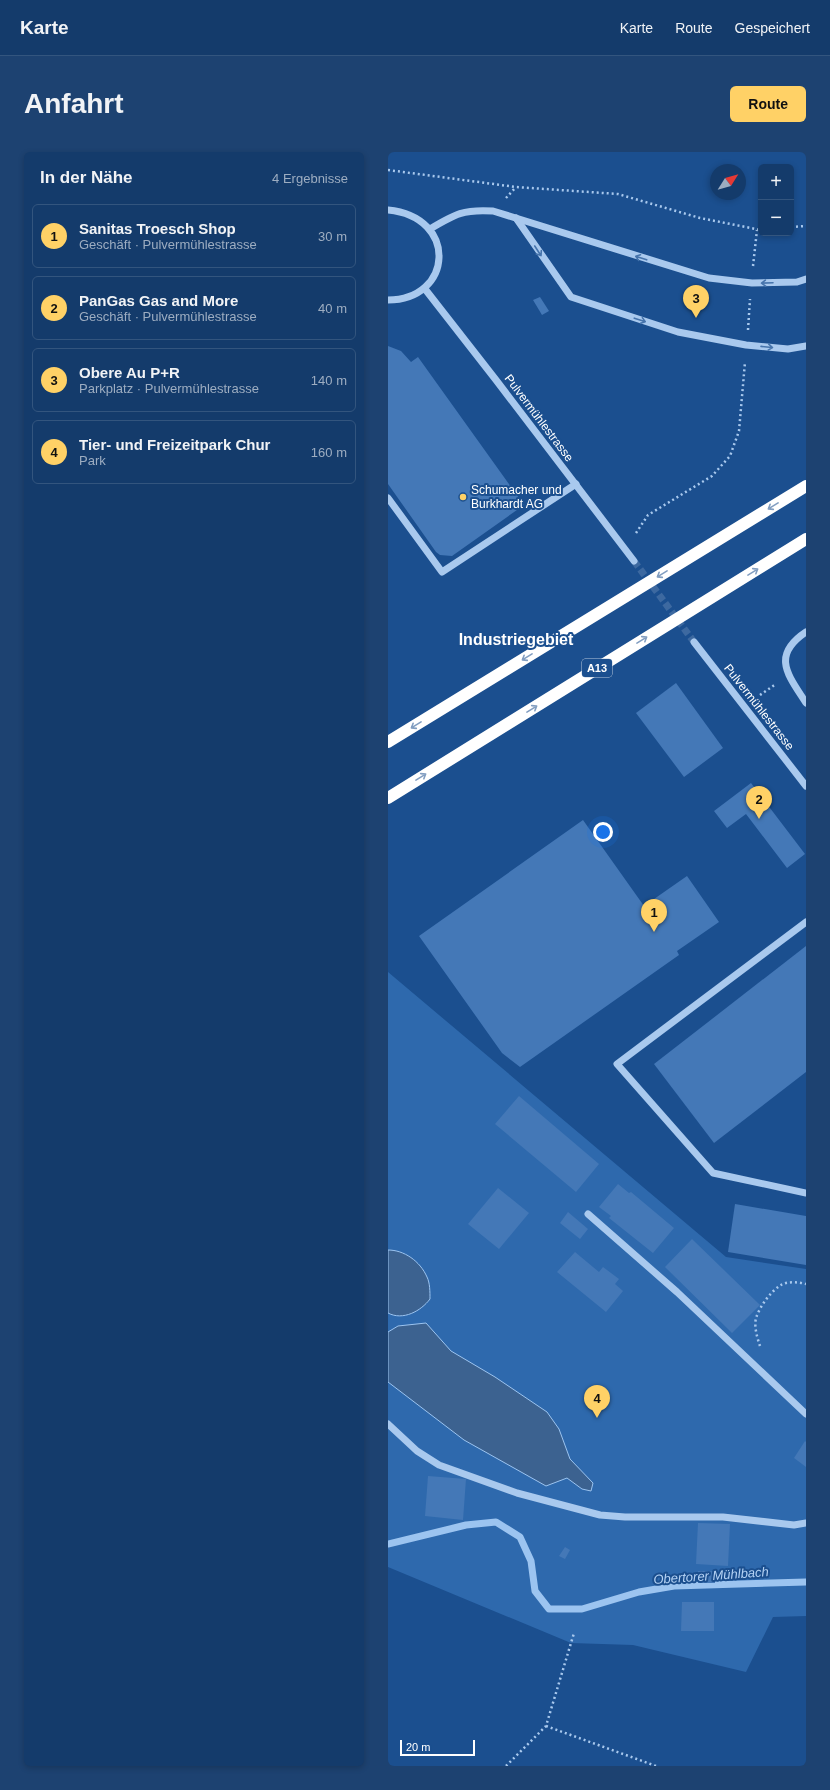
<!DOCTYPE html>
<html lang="de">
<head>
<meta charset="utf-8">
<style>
  :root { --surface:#143b6b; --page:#1d4271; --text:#f1f3f6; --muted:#9dadc1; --line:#33557e; --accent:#ffd166 }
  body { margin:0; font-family:Arial,sans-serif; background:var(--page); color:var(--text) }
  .controls { position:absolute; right:12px; top:12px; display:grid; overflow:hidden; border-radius:6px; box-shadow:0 2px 6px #0003 }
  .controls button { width:36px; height:36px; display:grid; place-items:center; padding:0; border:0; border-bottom:1px solid var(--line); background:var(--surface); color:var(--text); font:20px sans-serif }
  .compass { position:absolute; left:322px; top:12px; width:36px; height:36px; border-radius:50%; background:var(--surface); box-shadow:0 2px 6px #0003; rotate:53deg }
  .scale { position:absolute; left:12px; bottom:10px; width:75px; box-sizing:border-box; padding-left:4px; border:2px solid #fff; border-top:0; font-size:11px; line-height:14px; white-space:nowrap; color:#fff; -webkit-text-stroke:3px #1b4f8f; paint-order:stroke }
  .you { position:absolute; left:215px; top:680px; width:14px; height:14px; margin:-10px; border:3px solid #fff; border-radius:50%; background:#1a73e8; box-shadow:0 0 0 6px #1a73e833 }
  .badge { display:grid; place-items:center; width:26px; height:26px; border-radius:50%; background:var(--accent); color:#111; font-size:13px; font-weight:700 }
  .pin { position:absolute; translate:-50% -33px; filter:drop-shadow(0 1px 2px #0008) }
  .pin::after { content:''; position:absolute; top:21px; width:14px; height:12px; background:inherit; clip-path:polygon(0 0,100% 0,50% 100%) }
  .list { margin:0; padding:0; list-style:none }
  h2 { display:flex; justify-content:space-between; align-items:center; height:52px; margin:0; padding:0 16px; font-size:17px }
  h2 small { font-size:13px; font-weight:400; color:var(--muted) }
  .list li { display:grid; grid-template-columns:26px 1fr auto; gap:12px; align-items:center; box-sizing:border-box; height:64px; margin:0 8px 8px; padding:0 8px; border:1px solid var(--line); border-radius:6px }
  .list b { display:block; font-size:15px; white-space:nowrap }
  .list p { margin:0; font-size:13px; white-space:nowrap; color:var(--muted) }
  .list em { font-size:13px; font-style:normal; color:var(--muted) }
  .map { position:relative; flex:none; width:418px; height:1614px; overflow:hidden; border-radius:6px }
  header { display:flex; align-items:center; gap:24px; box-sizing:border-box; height:56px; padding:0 20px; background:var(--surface); border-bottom:1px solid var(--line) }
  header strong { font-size:19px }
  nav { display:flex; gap:22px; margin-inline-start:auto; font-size:14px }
  .intro { display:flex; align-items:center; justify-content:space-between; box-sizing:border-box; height:96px; padding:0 24px }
  h1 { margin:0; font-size:28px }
  .button { padding:10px 18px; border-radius:6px; background:var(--accent); color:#111; font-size:14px; font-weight:700 }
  main { display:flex; gap:24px; padding:0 24px }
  aside { flex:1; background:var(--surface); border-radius:6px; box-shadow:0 2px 6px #0003 }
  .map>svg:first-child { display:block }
</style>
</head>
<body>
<header>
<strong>Karte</strong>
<nav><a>Karte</a><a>Route</a><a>Gespeichert</a></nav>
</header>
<div class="intro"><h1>Anfahrt</h1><a class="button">Route</a></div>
<main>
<aside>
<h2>In der Nähe<small>4 Ergebnisse</small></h2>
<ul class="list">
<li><span class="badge">1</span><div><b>Sanitas Troesch Shop</b><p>Geschäft · Pulvermühlestrasse</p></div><em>30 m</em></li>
<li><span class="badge">2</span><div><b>PanGas Gas and More</b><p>Geschäft · Pulvermühlestrasse</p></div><em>40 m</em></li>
<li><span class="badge">3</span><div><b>Obere Au P+R</b><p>Parkplatz · Pulvermühlestrasse</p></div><em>140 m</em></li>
<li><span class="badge">4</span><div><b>Tier- und Freizeitpark Chur</b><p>Park</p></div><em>160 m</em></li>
</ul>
</aside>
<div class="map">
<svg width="418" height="1614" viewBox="0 0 418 1614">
  <rect width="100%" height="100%" fill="#1b4f8f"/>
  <path fill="#2e69ad" d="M0,820L338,1105L418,1117V1464L385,1465L358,1520L245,1493L183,1491L0,1415Z"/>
  <g fill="#3c6290" stroke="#9cc4f0">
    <path d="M0,1098C16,1098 32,1109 39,1125C42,1131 42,1140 42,1147C33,1159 15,1169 0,1161Z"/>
    <path d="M38,1171L63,1199L107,1225L159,1260L171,1277L182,1307L205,1331L203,1339L194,1337L179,1326L158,1334L76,1288L0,1230V1180L10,1174Z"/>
  </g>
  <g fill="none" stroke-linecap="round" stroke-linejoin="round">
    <path stroke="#9cc4f0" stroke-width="7" d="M0,1392L78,1373L108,1370L132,1385L143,1409L147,1439L161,1457H194L251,1440L286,1434L418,1430"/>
  </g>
  <g fill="#4478b7">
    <path d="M152,145L161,159L154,163L145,148Z"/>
    <path d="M0,194L13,199L23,210L30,205L136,353L64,404L52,403L48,400L0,332Z"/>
    <path d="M288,531L335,596L296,625L248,561Z"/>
    <path d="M363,631L417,702L399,716L358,662L339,676L326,659Z"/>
    <path d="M195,668L256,754L299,724L331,770L289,799L291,803L132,915L114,901L31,784Z"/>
    <path d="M418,794V920L326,991L266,912Z"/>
    <path d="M131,944L211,1012L188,1040L107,972Z"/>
    <path d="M230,1032L241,1041L243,1040L286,1076L265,1101L221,1066L223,1064L211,1055Z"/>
    <path d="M110,1036L141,1061L111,1097L80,1072Z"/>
    <path d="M347,1052L418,1064V1113L340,1100Z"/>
    <path d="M180,1060L200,1077L192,1087L172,1071Z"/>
    <path d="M304,1087L372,1153L344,1181L277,1115Z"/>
    <path d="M187,1100L211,1120L215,1115L231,1127L227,1132L235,1139L218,1160L169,1120Z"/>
    <path d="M417,1289L418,1290V1315L406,1306Z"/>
    <path d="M40,1324L78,1327L75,1368L37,1364Z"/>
    <path d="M310,1371L342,1372L340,1414L308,1412Z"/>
    <path d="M177,1395L182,1398L177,1407L171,1404Z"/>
    <rect x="310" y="1419" width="17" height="12"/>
    <path d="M294,1450H326V1479H293Z"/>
  </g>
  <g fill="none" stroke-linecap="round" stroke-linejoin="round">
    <path stroke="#3d69a0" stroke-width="7" stroke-dasharray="7 3.5" stroke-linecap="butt" d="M246,409L306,490"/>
    <g stroke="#a9c9ee" stroke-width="2.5" stroke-dasharray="2 3" stroke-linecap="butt">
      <path d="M0,18L128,35L230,42L312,66L373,78"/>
      <path d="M118,46L128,35"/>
      <path d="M403,75L418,74"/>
      <path d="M365,114L369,78"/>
      <path d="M360,178L362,147"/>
      <path d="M248,381L260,363L324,324L342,304L351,279L357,210"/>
      <path d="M372,543L388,532"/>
      <path d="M372,1194C369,1185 366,1175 368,1166C372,1154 383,1139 393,1133C400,1129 410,1130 418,1132"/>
      <path d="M158,1574L268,1614"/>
      <path d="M118,1614L158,1574L186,1481"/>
    </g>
    <g stroke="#a9c9ee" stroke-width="7">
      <path d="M0,58C71,65 65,148 0,148"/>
      <path d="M128,66L183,145L290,180L358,193L400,197L418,194"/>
      <path d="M42,77C67,62 76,57 105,59L321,126L364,131L409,130L418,127"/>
      <path d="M37,137L108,228L246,409"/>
      <path d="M0,346L54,420L188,332"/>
      <path d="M418,480C382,504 401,524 418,551"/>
      <path d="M306,490L418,634"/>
      <path d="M418,770L229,912L325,1021L418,1041"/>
      <path d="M200,1062L289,1140L418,1262"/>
      <path d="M0,1272L29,1299L51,1313L129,1341L212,1363L237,1365H335L406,1373L418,1371"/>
    </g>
    <g stroke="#fff" stroke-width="12">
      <path d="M0,590L418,334"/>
      <path d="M0,646L418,387"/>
    </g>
  </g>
  <defs><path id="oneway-shaft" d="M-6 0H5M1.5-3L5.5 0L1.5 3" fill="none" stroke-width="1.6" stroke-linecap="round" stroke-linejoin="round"/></defs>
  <g stroke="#4674ac">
    <use href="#oneway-shaft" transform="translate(150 99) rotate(57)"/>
    <use href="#oneway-shaft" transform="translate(253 106) rotate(-162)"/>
    <use href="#oneway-shaft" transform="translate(379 131) rotate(178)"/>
    <use href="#oneway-shaft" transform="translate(252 168) rotate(18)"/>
    <use href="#oneway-shaft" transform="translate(379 195) rotate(6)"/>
  </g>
  <g stroke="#829ec1">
    <use href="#oneway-shaft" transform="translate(385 354) rotate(148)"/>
    <use href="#oneway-shaft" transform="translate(365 420) rotate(-32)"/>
    <use href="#oneway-shaft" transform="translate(274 422) rotate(148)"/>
    <use href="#oneway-shaft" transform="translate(254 488) rotate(-32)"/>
    <use href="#oneway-shaft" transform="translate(139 505) rotate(148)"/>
    <use href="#oneway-shaft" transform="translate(144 557) rotate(-32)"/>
    <use href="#oneway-shaft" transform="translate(28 573) rotate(148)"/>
    <use href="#oneway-shaft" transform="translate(33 625) rotate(-32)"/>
  </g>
  <circle fill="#ffd166" stroke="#1b4f8f" stroke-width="1.5" cx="75" cy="345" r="4"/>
  <g text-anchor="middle" stroke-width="4" stroke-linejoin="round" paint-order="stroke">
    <rect fill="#1b4f8f" stroke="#bbcadd" stroke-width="1" x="194" y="507" width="30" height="18" rx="3"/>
    <g font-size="11" font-weight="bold" fill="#fff">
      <text x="209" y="520">A13</text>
    </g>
    <g font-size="12" fill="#fff" stroke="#1b4f8f">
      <text transform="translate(151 266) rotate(53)" y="4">Pulvermühlestrasse</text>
      <text transform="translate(371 555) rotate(52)" y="4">Pulvermühlestrasse</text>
    </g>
    <g font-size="12" fill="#fff" stroke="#1b4f8f" text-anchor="start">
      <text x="83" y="342">Schumacher und<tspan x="83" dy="14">Burkhardt AG</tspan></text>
    </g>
    <g font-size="13" font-style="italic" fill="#b5d3f5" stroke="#1b4f8f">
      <text transform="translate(323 1423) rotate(-4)" y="5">Obertorer Mühlbach</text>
    </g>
    <g font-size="16" font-weight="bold" fill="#fff" stroke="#1b4f8f">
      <text x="128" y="493">Industriegebiet</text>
    </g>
  </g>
</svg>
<div class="controls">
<button>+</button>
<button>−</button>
</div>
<svg class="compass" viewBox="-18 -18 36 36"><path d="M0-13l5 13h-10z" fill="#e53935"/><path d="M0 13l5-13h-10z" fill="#9dadc1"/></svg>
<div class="scale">20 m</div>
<div class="you"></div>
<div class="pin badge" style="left:266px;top:780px">1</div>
<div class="pin badge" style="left:371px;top:667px">2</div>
<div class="pin badge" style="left:308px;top:166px">3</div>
<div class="pin badge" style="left:209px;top:1266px">4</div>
</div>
</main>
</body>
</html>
